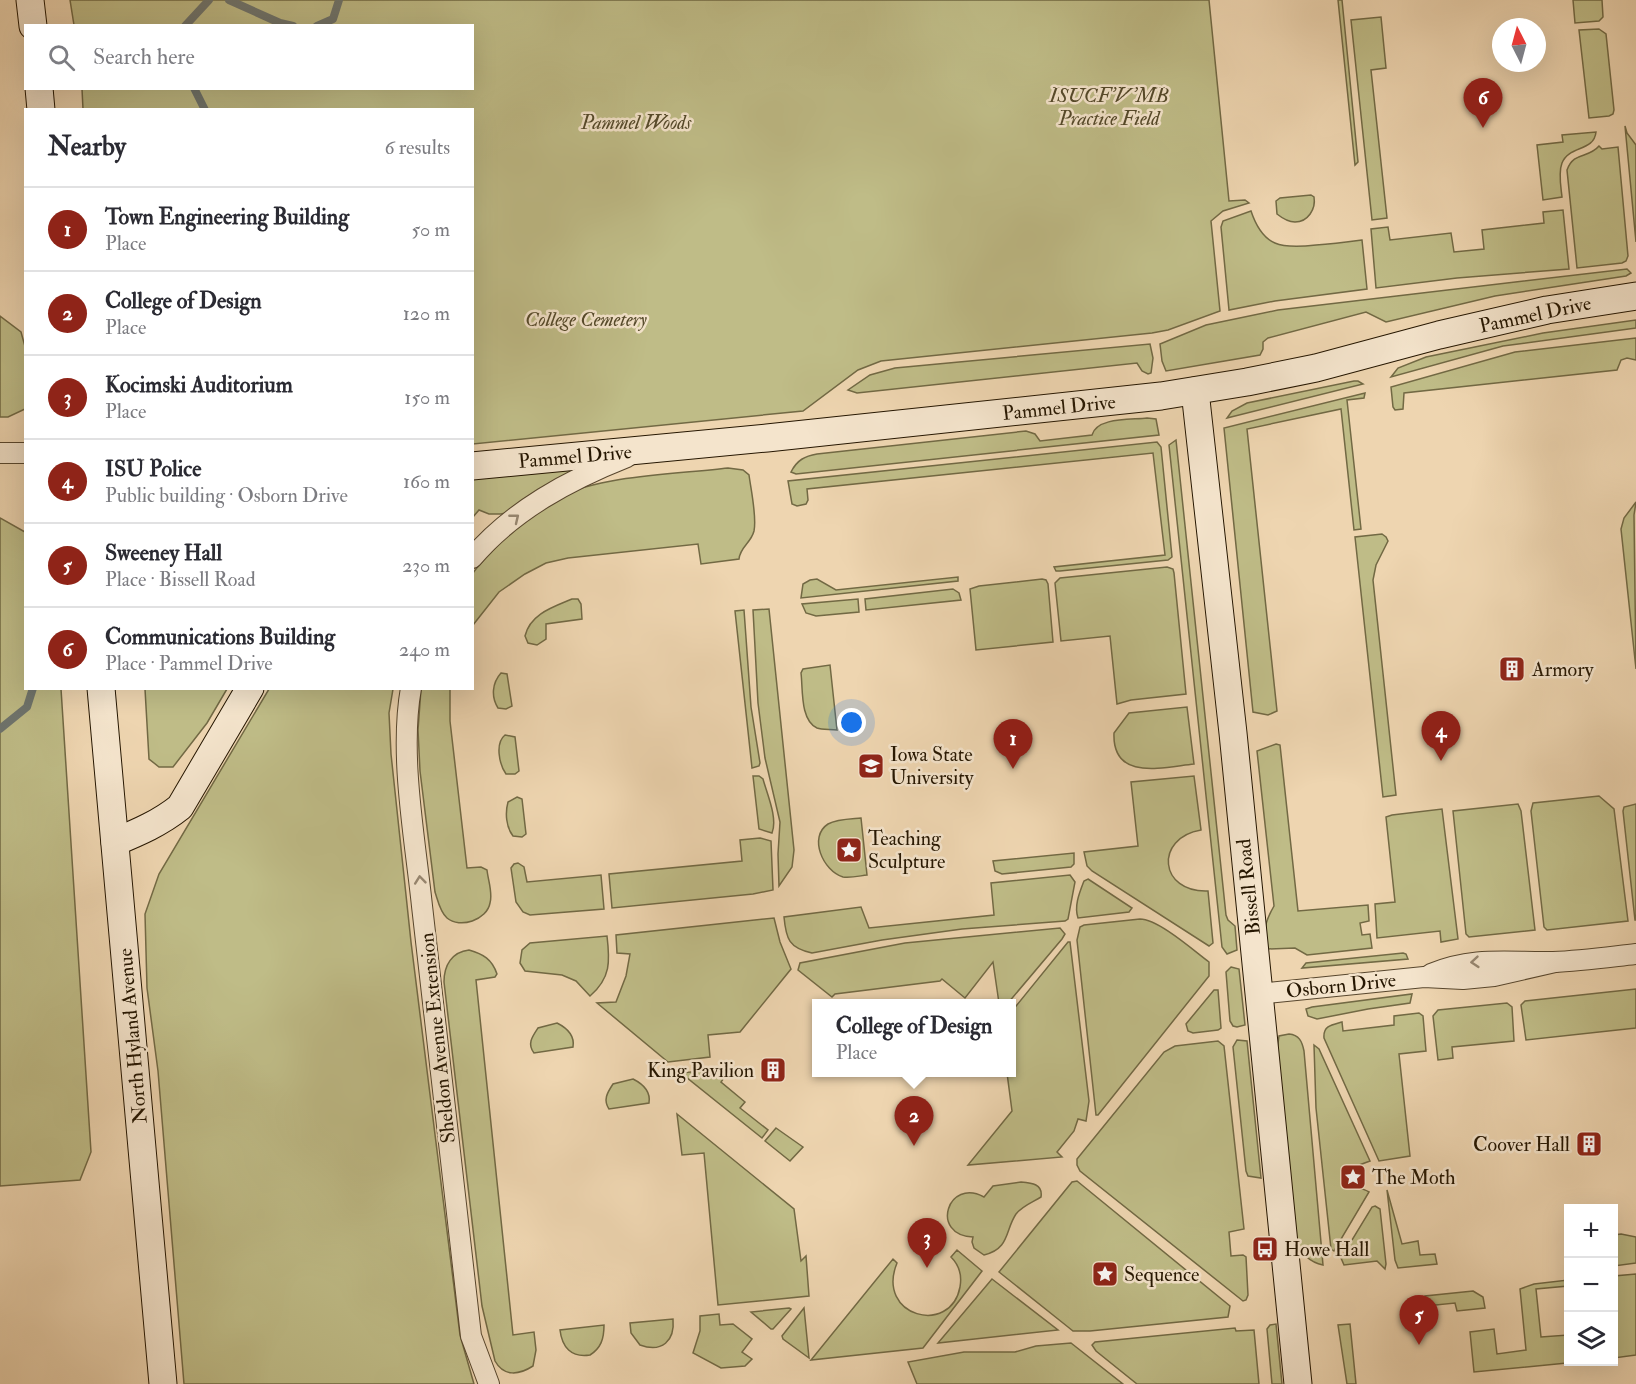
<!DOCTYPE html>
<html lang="en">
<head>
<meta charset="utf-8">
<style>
  :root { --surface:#fff; --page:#f2f2f3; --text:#2b2b33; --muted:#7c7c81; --line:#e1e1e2; --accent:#8f2418 }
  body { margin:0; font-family:"IM FELL Double Pica",serif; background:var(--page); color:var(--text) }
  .controls { position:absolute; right:18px; bottom:18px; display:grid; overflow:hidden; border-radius:0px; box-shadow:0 6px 24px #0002 }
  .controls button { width:54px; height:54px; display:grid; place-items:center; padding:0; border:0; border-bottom:2px solid var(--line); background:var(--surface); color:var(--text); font:30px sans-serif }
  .compass { position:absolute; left:1492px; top:18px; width:54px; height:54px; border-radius:50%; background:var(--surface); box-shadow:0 6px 24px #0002; rotate:354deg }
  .you { position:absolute; left:852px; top:723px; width:21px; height:21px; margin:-15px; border:4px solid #fff; border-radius:50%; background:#1a73e8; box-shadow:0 0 0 9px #1a73e833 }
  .badge { display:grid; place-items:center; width:39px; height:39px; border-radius:50%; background:var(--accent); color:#fff; font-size:20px; font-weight:700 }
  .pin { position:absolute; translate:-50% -50px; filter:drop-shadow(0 2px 3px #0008) }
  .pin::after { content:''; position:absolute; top:32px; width:21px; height:18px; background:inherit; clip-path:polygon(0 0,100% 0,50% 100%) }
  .popup { position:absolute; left:812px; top:999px; width:204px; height:78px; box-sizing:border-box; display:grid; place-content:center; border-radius:0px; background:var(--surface); filter:drop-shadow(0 2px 4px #0005); font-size:20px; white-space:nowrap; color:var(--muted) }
  .popup b { font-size:22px; color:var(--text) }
  .popup::after { content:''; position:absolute; left:50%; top:100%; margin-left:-12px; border:12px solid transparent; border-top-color:var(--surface) }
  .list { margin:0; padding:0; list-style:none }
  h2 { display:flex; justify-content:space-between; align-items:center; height:78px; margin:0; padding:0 24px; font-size:26px }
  h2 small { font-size:20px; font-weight:400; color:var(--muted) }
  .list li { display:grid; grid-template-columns:39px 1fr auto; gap:18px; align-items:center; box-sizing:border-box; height:84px; padding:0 24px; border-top:2px solid var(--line) }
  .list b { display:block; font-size:22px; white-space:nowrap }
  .list p { margin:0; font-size:20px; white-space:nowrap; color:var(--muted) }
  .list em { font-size:20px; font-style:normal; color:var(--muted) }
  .icon { flex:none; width:33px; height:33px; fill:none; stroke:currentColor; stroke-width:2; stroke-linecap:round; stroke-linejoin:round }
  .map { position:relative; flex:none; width:1636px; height:1384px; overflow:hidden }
  .search { position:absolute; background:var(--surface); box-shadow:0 6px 24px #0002; left:24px; top:24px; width:450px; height:66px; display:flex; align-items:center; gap:15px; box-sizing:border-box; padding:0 21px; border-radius:0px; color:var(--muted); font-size:22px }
  .panel { position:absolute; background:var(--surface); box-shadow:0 6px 24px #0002; left:24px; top:108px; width:450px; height:582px; border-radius:0px }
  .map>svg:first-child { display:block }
</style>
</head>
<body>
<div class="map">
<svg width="1636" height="1384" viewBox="0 0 1636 1384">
  <rect width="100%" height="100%" fill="#eed5b0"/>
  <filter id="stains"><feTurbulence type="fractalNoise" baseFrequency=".00333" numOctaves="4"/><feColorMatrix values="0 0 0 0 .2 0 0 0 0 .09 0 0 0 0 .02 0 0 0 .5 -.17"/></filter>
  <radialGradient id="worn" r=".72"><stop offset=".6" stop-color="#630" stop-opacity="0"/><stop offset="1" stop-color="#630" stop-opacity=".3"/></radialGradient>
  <g fill="#bfbc87" stroke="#726944" stroke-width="1.5">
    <path d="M70,0H1209L1229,201L1245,200L1249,203L1223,211L1211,221L1220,311L1168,330L1152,333L881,361L858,370L803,411L473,444L472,110L83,109L82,89L472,88V26L74,25Z"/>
    <path d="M1338,0H1342L1358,162L1355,165Z"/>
    <path d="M1573,0H1602L1603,17L1599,21L1575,23Z"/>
    <path d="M1381,17L1386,68L1371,70L1387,218L1372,220L1351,20Z"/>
    <path d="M1599,29L1606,34L1614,110L1613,114L1609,116L1589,118L1579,30Z"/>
    <path d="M1625,126L1627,133L1636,145V242Z"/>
    <path d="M1596,132C1594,152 1569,145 1562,163C1558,173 1561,187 1562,197L1543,200L1537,145L1563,142L1562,135Z"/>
    <path d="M1599,146L1602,149L1618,147L1628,256L1626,261L1622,263L1577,268L1567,170C1574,151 1588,159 1599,146Z"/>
    <path d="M1311,195L1314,197C1316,209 1308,222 1295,222C1288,222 1282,218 1277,214L1276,201L1280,198Z"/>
    <path d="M1563,210L1569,269L1457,278L1376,288L1371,229L1388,227L1390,240L1451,233L1454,252L1484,249L1482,230L1544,223L1543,212Z"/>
    <path d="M1251,211C1263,247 1281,249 1316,245C1331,244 1347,242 1362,240L1367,289L1275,301L1229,310L1221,227L1223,221Z"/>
    <path d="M1627,269L1631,273L1626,276L1495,296L1386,322L1366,312L1268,338L1263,342V349L1260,355L1166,371L1162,361L1160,344L1206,325L1278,310Z"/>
    <path d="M0,316L21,332L26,350L25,409L8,417H0Z"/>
    <path d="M1636,320V328L1503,346L1391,377L1398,368L1426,357L1543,333Z"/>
    <path d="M1636,338V360L1627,358L1621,360L1617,370L1404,393L1403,409L1395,410L1393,407L1391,387L1515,352Z"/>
    <path d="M1150,344L1153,358L1151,373L1148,374L1142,371L1137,363L857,393L848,390L870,375L895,368Z"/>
    <path d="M1354,381H1358L1363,384L1227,418L1232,411L1247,403Z"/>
    <path d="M1365,393L1364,398L1347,400L1361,529L1354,530L1341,409L1247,429L1277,711L1268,715L1253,712L1224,428Z"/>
    <path d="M1147,418L1156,419L1159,435L796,474L791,472C797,460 805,456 817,454L1026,431L1035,434L1040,441L1092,435C1097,417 1131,420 1147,418Z"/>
    <path d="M1176,440L1226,915L1228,920L1235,926L1237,950L1227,954L1222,947L1169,445Z"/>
    <path d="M1157,442L1161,447L1172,557L1168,560L1060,571H1056L1054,567L1165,555L1153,453L807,489L808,500L806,504L797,506L792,504L788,481Z"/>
    <path d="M728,468L743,470L749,475C751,490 757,517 754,531C751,543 740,547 739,559L701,564L698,544L568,558L546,563L525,574L499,592L473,625V573C480,563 489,555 497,546C515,527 536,509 559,497C602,475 679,474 728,468Z"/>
    <path d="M577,469L514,511L501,514H489L479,510L473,517V478Z"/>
    <path d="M1636,502L1634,515L1636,669L1621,529L1624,518Z"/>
    <path d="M0,518L25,532L26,688L61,689L91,1152L80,1180L0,1186Z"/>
    <path d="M1382,534L1386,537L1388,541L1376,565L1373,580L1396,795L1383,797L1355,537Z"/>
    <path d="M1167,567L1173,569L1174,573L1186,694L1131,700L1117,704L1110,636L1061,641L1055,583L1060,578Z"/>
    <path d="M958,577V581L801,598L803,584L810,580L817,579L836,590Z"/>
    <path d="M1042,579L1046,580L1048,584L1053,642L976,650L970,589L979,586Z"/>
    <path d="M953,589L959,593L961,600L866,610L865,599Z"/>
    <path d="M572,599H578L581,604L582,619L546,624V639L537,645L528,643L525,636C530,614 553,607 572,599Z"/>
    <path d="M858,599L859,612L816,616L806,613L802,604Z"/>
    <path d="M769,609L794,850L792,867L779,886L778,854L780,822L765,758L758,703L753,610Z"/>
    <path d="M744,610L751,707L760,763L759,766L752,768L735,611Z"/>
    <path d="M830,665L836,721L837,730C831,729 822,730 817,728C800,720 803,689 801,673L803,669Z"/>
    <path d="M501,673L507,674L512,706L506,709L498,708C491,697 492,683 501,673Z"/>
    <path d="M145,689H227L207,723L173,767H159L149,759Z"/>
    <path d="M269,689H393L389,713L391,754L411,942L460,1335L474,1384H184L158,1071L147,988L145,914L159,874Z"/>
    <path d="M421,689H450V721L467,868L481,867L487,870C488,880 493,893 490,903C487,920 460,929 447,918C440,912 438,901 435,892L420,771L418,730Z"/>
    <path d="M1187,707L1194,764C1164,767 1112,782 1114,733L1129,713Z"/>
    <path d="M505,735L515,737L519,771L515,774H506C499,764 495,743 505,735Z"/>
    <path d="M1276,744L1280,745L1298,911L1368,905L1369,921L1360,923L1362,935L1370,934L1372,948L1307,955L1295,948L1268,949C1261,933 1266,920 1274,906L1257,751Z"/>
    <path d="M753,776H759L763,779C767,794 778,818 772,833L759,829Z"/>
    <path d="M1194,776L1201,830C1154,838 1159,893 1208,891L1213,943L1209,946L1092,871L1087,866L1084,852L1138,846L1131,782Z"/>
    <path d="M1599,796L1614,809L1628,921L1547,930L1544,927L1531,811L1533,803Z"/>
    <path d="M517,797L522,799L526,834L522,837L513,836C506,827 505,813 508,802Z"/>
    <path d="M1518,804L1521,811L1535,930L1469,937L1466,934L1453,811Z"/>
    <path d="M1636,804V920H1635L1623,811L1624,807Z"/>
    <path d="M1442,809L1458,939L1441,942L1440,931L1377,938L1375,904L1395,902L1386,817L1392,815Z"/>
    <path d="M861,818L867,875C859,876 851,878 843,877C823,871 808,837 828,824C837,819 850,819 861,818Z"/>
    <path d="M760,838L771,841L773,890L753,894L612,908L609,874L742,861L740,840Z"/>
    <path d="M1074,853V864L1071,867L1002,874L995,871L993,861Z"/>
    <path d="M518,863L524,867L527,882L601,875L604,909L530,915L523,912L516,902L511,868L514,864Z"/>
    <path d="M1070,875L1075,882L1068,919L1065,921L962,929L882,940L812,953C789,948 786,939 784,917L861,907L869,928L994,915L991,883Z"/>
    <path d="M1088,879L1132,908L1129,912L1078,918C1074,906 1079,894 1084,881Z"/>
    <path d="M774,918L780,942L791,969L740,1032L708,1035L710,1057L668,1062L597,1003L616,1002L626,976L630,954L617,953L616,935Z"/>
    <path d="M1140,919C1158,919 1193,950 1209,962V976L1098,1115H1096L1077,940L1080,927L1084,925Z"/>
    <path d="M1060,928L1065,934L1062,939L1008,1003H999L993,962L965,998L942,979L940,981L835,994L832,997L798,970L800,963L905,943Z"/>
    <path d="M607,936C610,961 611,978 590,996L576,981L562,975L525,971L520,963L522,950L530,943Z"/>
    <path d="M1068,942H1070L1089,1101L1086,1121L1078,1119L1074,1131L1057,1152L1062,1157L968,1165L1012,1111L1007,1073L1012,1072V1011Z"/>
    <path d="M469,950C483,954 492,959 497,974L495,977L476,980L513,1335L534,1332L536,1350L533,1366C519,1375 504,1377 495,1361L482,1306L444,982C444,965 452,952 469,950Z"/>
    <path d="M1403,953L1406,954L1408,959L1302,968L1306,963Z"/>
    <path d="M1231,967L1239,969L1245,1025L1237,1027L1233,1026L1230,1021L1226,972Z"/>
    <path d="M1636,989V1028L1526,1040L1521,1005L1525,1001Z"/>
    <path d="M1214,990H1218L1221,1028L1218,1030L1193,1033L1188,1031L1186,1024Z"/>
    <path d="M1412,994L1410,1003L1368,1009L1317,1019L1308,1016L1306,1009L1312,1007Z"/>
    <path d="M1507,1003L1512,1007L1514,1041L1452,1047L1453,1058L1438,1060L1433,1016L1438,1010Z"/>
    <path d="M1419,1013L1423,1016L1426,1051L1399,1054L1410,1156L1379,1161L1324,1038C1323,1026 1331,1025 1342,1022L1343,1031L1394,1025V1016Z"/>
    <path d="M557,1023C567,1028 575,1035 573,1047L534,1053C527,1044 532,1037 538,1028Z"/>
    <path d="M1289,1034C1299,1035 1302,1041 1304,1051L1323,1265C1309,1262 1301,1254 1296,1241L1276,1058L1279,1036Z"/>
    <path d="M1237,1040L1247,1041L1261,1178L1248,1176L1246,1171L1233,1047Z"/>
    <path d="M1218,1041L1224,1046L1244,1229L1229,1232L1231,1256L1243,1255L1246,1257L1248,1295L1246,1300L1243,1301L1080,1171L1077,1165V1159L1164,1052L1175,1046Z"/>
    <path d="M1314,1045L1319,1049L1370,1161L1351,1168L1345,1174V1182C1352,1187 1361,1187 1369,1192L1334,1251L1331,1249L1316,1108Z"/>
    <path d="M731,1068L721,1082L745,1102L740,1108L768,1130L762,1138L681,1073Z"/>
    <path d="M633,1079C643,1084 651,1091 649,1103L609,1109C603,1100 607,1093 613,1084Z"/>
    <path d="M677,1114L794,1209L801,1261L806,1256L809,1296L718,1305L704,1153L682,1155Z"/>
    <path d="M776,1128L803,1147L790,1161L765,1141Z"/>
    <path d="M1077,1181L1230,1306L1228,1317L1090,1331H1073L1068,1327L999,1272L1072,1182Z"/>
    <path d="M1021,1182C1032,1183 1043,1184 1041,1197C1033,1202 1022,1206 1016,1214C1005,1230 1010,1249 984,1255L974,1248L972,1242L973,1237C929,1235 948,1177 984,1197L993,1186Z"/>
    <path d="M1387,1190L1402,1244L1418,1241L1420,1255L1435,1254L1437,1264L1398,1268L1395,1260Z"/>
    <path d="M1375,1206L1380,1209L1386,1264L1385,1269L1377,1261L1344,1265L1341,1258L1372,1207Z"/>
    <path d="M1621,1234L1636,1237V1263L1614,1266V1235Z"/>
    <path d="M957,1250L982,1271L923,1348L811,1360L893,1259L897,1263C875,1317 951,1336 960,1287C962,1276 959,1265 951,1257Z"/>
    <path d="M1636,1274V1355L1614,1358V1276Z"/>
    <path d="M992,1279L1058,1330L938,1343Z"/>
    <path d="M1568,1280V1286L1536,1289L1541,1337L1568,1335V1362H1577L1474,1372L1470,1332L1494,1329L1497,1354L1526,1350L1520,1289L1534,1284Z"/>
    <path d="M1473,1291L1483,1297L1485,1308L1457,1311L1455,1303L1426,1306L1425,1296Z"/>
    <path d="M789,1308L791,1309L773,1329H771L751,1312Z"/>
    <path d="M804,1308L809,1358L783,1339L782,1336Z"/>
    <path d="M719,1314L720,1325L733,1324L752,1339L742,1352L752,1359L745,1366L721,1368L693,1353L700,1331V1316Z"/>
    <path d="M673,1319C675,1341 662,1353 640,1345L631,1333L630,1323Z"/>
    <path d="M1276,1324L1282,1384H1272L1267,1329L1270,1325Z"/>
    <path d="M1350,1324L1356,1384H1347L1338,1325Z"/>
    <path d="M604,1325C604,1339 601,1348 590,1355C571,1358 562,1347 560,1330Z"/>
    <path d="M1235,1328L1236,1331L1254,1330L1259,1384H1137L1096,1351L1092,1345L1095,1342Z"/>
    <path d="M1071,1343L1123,1384H917L908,1362L964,1352H1015L1036,1346Z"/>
  </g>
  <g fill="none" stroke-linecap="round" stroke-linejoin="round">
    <g stroke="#6e756f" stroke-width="8">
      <path d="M229,0L280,23L293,26"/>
      <path d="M185,26L209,0"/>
      <path d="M317,26L333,19L339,0"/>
      <path d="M194,88L205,110"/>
      <path d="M0,729L27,707L33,688"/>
    </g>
    <defs>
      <g id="street">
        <path d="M0,453H26"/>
        <path d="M472,558C513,510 569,480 627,457"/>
        <path d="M411,688C399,755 415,838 422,906C438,1049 455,1193 471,1336L489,1384"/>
        <path d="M1431,974C1475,956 1508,963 1553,962C1581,961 1609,957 1636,954"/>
        <path d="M1258,994L1424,977L1463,979L1494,976L1555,962"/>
      </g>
      <g id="secondary">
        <path d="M30,0L33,26"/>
        <path d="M39,88L41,110"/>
        <path d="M1195,391L1233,733L1298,1384"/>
        <path d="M472,466L767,438L1161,396L1247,382L1316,368L1439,335L1547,310L1636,296"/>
        <path d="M101,688L163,1384"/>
        <path d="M115,842C139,832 160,823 180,807L250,688"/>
      </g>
    </defs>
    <use href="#street" stroke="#57462d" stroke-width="22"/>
    <use href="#secondary" stroke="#251601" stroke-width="29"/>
    <use href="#street" stroke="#f4e4cc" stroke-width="20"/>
    <use href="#secondary" stroke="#f4e4cc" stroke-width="27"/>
  </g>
  <defs><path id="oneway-chevron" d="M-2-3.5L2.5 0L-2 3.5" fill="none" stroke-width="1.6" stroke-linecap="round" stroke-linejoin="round" transform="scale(1.5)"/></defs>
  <g stroke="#978771">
    <use href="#oneway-chevron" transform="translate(515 518) rotate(-39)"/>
    <use href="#oneway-chevron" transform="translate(420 880) rotate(-96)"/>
    <use href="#oneway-chevron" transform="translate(1475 962) rotate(175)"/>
  </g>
  <defs>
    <symbol id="building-square" viewBox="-11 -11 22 22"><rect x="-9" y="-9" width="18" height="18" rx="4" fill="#8f2418" stroke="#f4e4cc"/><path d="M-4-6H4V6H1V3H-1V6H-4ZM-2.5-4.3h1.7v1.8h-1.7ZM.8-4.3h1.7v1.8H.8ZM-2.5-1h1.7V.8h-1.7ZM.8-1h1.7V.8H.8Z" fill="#fff"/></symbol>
    <symbol id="university-square" viewBox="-11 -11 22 22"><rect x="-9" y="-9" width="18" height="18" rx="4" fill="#8f2418" stroke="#f4e4cc"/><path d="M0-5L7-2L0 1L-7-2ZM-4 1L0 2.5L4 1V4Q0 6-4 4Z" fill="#fff"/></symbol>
    <symbol id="sight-square" viewBox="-11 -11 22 22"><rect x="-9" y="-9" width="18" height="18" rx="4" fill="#8f2418" stroke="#f4e4cc"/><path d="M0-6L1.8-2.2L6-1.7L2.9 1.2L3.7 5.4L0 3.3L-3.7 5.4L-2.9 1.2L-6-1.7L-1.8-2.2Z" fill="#fff"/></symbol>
    <symbol id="bus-square" viewBox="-11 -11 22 22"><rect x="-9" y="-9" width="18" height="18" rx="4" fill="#8f2418" stroke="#f4e4cc"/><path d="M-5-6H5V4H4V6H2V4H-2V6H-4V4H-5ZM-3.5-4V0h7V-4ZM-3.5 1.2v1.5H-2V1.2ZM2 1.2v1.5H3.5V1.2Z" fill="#fff"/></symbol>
  </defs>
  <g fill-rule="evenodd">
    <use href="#building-square" x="1497" y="654" width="30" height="30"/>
    <use href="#university-square" x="856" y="751" width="30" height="30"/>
    <use href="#sight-square" x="834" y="835" width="30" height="30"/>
    <use href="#building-square" x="758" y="1055" width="30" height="30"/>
    <use href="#building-square" x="1574" y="1129" width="30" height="30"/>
    <use href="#sight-square" x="1338" y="1162" width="30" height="30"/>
    <use href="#bus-square" x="1250" y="1234" width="30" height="30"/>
    <use href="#sight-square" x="1090" y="1259" width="30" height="30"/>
  </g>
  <g text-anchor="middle" stroke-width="5" stroke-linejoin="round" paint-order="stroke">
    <g font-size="20" font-style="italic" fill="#534829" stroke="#f4e4cc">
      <text x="1109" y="102">ISUCF'V'MB<tspan x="1109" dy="23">Practice Field</tspan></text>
      <text x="636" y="129">Pammel Woods</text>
      <text x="586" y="326">College Cemetery</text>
    </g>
    <g font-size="20" fill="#251601" stroke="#f4e4cc">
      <text transform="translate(1535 314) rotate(-12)" y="7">Pammel Drive</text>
      <text transform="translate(1059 407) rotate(-6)" y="7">Pammel Drive</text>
      <text transform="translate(575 456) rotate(-5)" y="7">Pammel Drive</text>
      <text transform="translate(1248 887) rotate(-96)" y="7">Bissell Road</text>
      <text transform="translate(1341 985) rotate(-6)" y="7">Osborn Drive</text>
      <text transform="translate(132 1036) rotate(-95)" y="7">North Hyland Avenue</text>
      <text transform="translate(437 1038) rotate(-96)" y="7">Sheldon Avenue Extension</text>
    </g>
    <g font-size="20" fill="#251601" stroke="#f4e4cc" text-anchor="start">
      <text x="1532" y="676">Armory</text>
      <text x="890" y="761">Iowa State<tspan x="890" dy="23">University</tspan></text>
      <text x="868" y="845">Teaching<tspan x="868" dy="23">Sculpture</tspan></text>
      <text x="754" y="1077" text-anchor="end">King Pavilion</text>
      <text x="1570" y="1151" text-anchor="end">Coover Hall</text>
      <text x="1372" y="1184">The Moth</text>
      <text x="1284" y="1256">Howe Hall</text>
      <text x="1124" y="1281">Sequence</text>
    </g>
  </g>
  <rect width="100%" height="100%" filter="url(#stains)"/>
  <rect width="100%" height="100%" fill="url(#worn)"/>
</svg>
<div class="controls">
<button>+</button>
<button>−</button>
<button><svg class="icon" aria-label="layers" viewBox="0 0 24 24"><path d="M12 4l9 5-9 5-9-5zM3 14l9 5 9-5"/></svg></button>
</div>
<svg class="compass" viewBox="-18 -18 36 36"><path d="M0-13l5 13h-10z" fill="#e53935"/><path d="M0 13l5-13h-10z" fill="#7c7c81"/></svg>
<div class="you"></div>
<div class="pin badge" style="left:1013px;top:769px">1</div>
<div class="pin badge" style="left:914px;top:1146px">2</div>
<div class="popup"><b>College of Design</b>Place</div>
<div class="pin badge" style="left:927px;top:1268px">3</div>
<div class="pin badge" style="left:1441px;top:761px">4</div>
<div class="pin badge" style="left:1419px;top:1345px">5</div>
<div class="pin badge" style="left:1483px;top:128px">6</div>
<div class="search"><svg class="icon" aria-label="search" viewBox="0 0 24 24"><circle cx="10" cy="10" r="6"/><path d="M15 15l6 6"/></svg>Search here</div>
<section class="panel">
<h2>Nearby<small>6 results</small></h2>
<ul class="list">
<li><span class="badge">1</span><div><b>Town Engineering Building</b><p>Place</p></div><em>50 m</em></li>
<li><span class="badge">2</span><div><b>College of Design</b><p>Place</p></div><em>120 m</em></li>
<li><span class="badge">3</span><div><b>Kocimski Auditorium</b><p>Place</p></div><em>150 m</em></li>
<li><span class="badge">4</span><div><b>ISU Police</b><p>Public building · Osborn Drive</p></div><em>160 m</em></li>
<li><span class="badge">5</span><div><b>Sweeney Hall</b><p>Place · Bissell Road</p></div><em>230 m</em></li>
<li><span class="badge">6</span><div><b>Communications Building</b><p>Place · Pammel Drive</p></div><em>240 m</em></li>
</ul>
</section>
</div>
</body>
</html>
